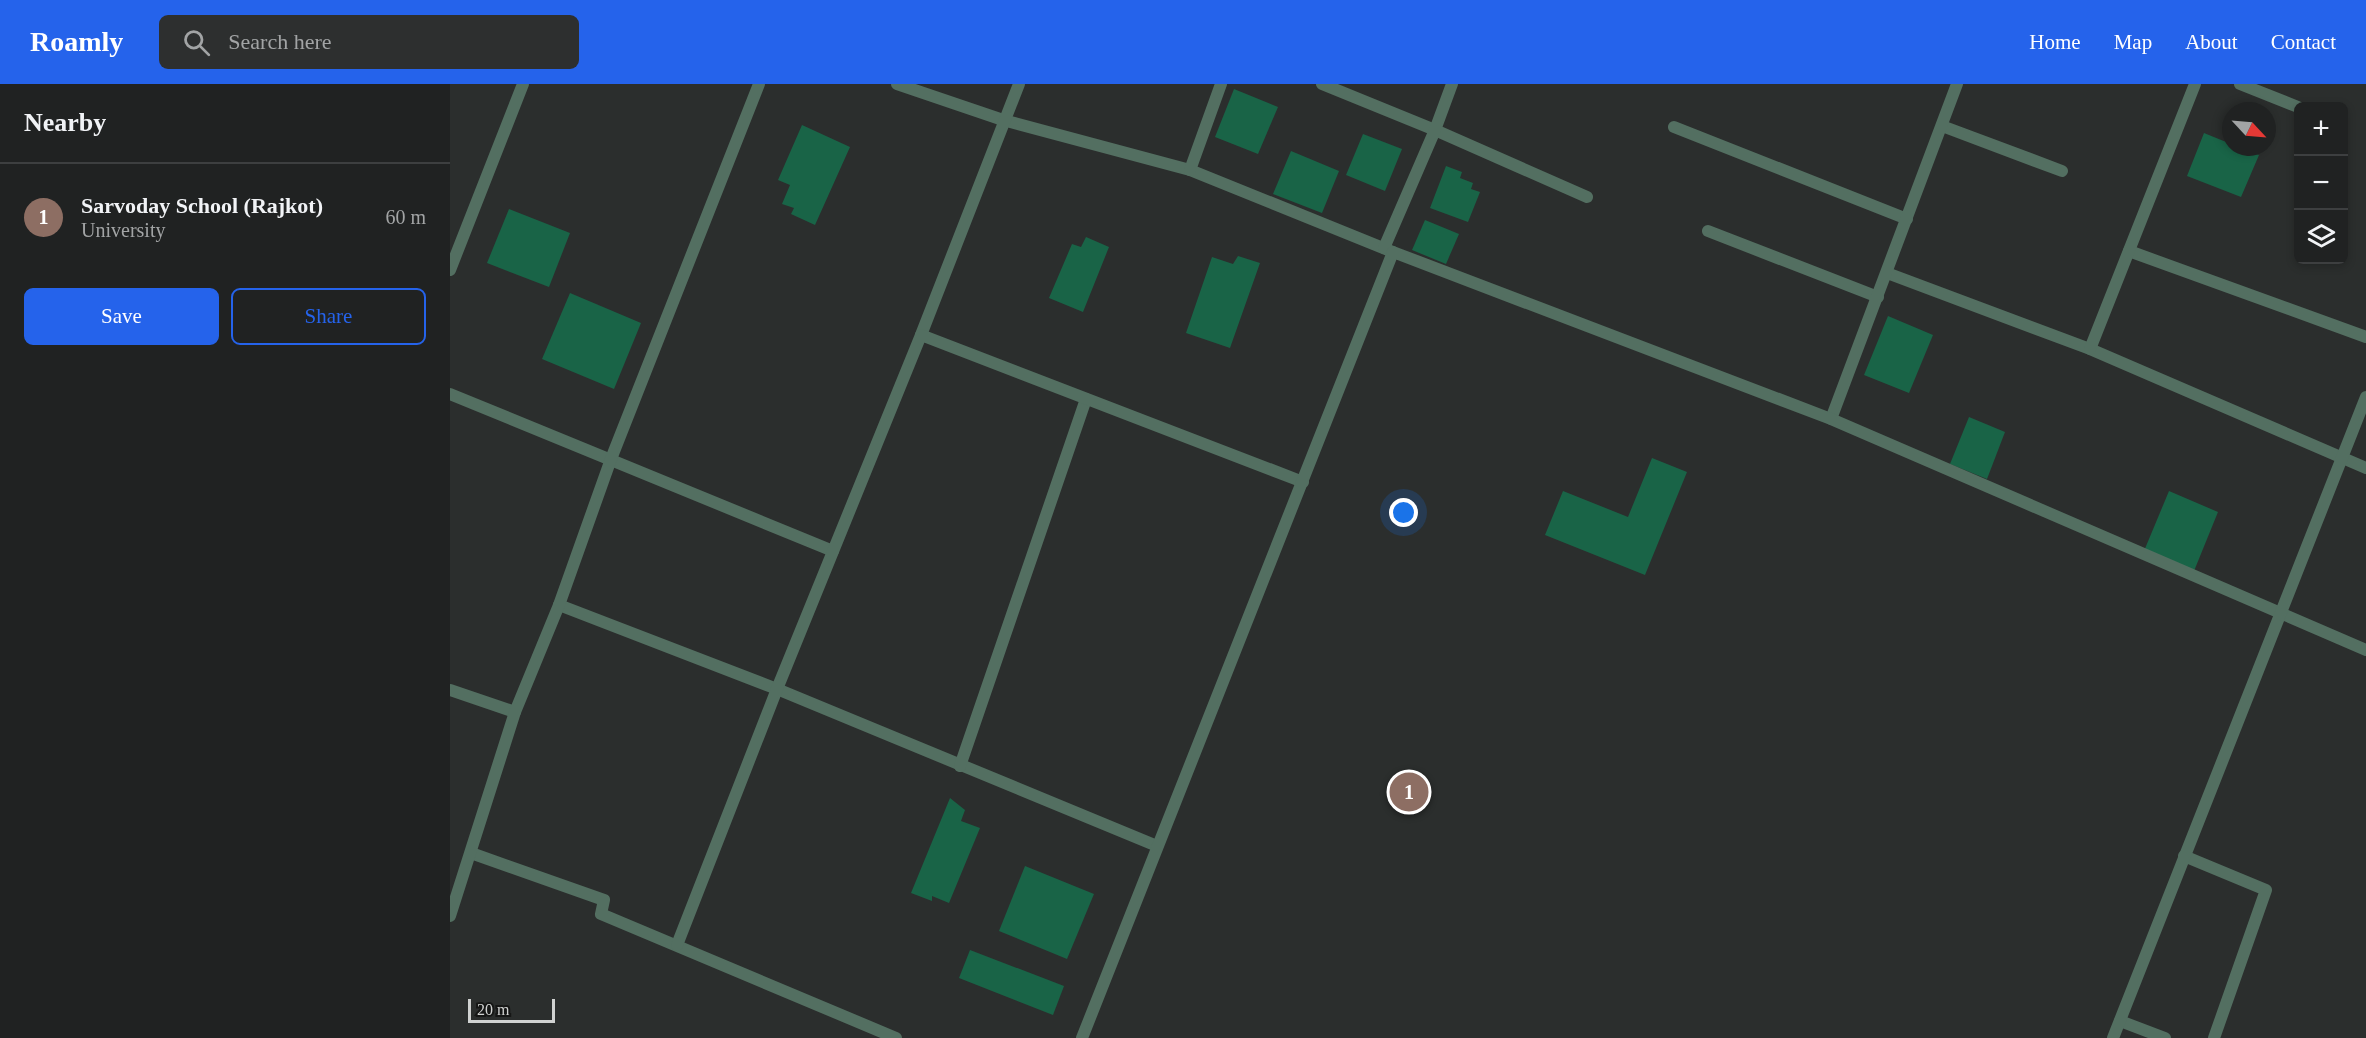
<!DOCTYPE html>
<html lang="en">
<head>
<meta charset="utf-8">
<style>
  :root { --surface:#202222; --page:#2d2f2f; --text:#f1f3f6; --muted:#a2a4a5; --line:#3d3f40; --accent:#2563eb }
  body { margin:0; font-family:Georgia,serif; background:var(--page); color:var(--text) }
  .controls { position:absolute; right:18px; top:18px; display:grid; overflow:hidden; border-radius:9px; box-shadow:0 3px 9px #0003 }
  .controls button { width:54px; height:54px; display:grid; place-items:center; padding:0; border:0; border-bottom:2px solid var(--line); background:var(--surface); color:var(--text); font:30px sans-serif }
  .compass { position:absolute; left:1772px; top:18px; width:54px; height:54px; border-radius:50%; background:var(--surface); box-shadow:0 3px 9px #0003; rotate:116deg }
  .scale { position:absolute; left:18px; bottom:15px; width:87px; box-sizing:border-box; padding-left:6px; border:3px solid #d0d2d1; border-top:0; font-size:16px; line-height:21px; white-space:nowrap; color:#d0d2d1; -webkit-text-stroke:4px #151615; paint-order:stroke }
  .you { position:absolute; left:954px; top:429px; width:21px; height:21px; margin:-15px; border:4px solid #fff; border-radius:50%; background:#1a73e8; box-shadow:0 0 0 9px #1a73e833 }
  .badge { display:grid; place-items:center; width:39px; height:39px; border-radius:50%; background:var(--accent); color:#fff; font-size:20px; font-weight:700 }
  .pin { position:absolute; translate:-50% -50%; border:3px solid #fff; box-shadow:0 2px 6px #0006 }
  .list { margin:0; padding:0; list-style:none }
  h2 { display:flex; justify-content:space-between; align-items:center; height:78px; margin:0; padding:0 24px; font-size:26px }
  h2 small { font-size:20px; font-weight:400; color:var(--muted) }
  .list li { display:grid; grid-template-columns:39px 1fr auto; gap:18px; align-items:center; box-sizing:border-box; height:108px; padding:0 24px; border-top:2px solid var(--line) }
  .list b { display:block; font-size:22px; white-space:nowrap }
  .list p { margin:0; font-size:20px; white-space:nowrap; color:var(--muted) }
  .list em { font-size:20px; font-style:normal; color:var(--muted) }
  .actions { display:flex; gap:12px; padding:18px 24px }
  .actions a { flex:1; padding:14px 0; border:2px solid var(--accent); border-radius:9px; text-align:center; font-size:21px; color:var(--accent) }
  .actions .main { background:var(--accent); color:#fff }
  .icon { flex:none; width:33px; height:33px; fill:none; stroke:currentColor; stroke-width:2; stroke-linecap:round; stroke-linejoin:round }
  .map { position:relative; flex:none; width:1916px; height:954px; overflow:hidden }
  header { display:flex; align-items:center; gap:36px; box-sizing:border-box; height:84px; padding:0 30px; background:var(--accent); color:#fff }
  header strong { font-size:28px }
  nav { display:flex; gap:33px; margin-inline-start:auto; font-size:21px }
  .search { width:420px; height:54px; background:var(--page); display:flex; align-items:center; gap:15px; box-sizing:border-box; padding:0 21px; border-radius:9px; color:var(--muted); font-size:22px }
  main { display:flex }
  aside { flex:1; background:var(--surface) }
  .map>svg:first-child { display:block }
</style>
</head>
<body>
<header>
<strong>Roamly</strong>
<div class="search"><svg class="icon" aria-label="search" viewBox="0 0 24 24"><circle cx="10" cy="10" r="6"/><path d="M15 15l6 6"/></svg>Search here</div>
<nav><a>Home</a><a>Map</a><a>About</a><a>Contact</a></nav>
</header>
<main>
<aside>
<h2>Nearby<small></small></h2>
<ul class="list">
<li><span class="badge" style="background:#8d6e63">1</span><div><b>Sarvoday School (Rajkot)</b><p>University</p></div><em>60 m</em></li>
</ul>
<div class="actions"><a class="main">Save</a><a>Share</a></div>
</aside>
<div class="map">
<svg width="1916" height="954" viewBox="0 0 1916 954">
  <rect width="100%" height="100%" fill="#2b2e2d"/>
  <g fill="#196447">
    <path d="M784,5L828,23L808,70L765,53Z"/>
    <path d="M352,41L400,63L365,141L341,130L344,124L332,120L340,101L328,96Z"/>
    <path d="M1754,49L1781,60V63H1789L1809,71L1791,113L1737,92Z"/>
    <path d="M913,50L952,65L935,107L896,91Z"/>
    <path d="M841,67L889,87L872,129L823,110Z"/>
    <path d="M996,82L1012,88L1010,94L1023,99L1021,105L1030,108L1018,138L980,124Z"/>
    <path d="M59,125L120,149L99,203L37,179Z"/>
    <path d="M975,136L1009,150L996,180L962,166Z"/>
    <path d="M636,153L659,163L633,228L599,214L622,160L631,163Z"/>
    <path d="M788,172L810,179L780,264L736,249L762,173L783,180Z"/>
    <path d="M120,209L191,239L164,305L92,275Z"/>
    <path d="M1438,232L1483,251L1459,309L1414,291Z"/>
    <path d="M1519,333L1555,348L1537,395L1500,380Z"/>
    <path d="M1202,374L1237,388L1195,491L1095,451L1113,407L1178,433Z"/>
    <path d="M1719,407L1768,428L1744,487L1694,467Z"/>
    <path d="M500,714L515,726L511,737L530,744L499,819L482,812V817L461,809Z"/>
    <path d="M575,782L644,810L617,875L549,847Z"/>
    <path d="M520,866L614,902L603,931L509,894Z"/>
  </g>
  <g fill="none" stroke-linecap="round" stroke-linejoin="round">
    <g stroke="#536f61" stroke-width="12">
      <path d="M1734,772L1816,806L1764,954"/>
      <path d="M1670,937L1715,954"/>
    </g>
    <g stroke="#536f61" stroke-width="12">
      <path d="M447,0L553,36L740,86L943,168"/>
      <path d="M872,0L985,46L1137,113"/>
      <path d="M1790,0L1848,23"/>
      <path d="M1492,42L1612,87"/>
      <path d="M1224,43L1457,135"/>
      <path d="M740,86L771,0"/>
      <path d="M1258,147L1428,213"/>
      <path d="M934,164L985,46L1002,0"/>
      <path d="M1679,167L1916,253"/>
      <path d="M0,186L73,0"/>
      <path d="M1437,189L1640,265L1916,384"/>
      <path d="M471,251L569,0"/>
      <path d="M1640,265L1745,0"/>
      <path d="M0,310L383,467"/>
      <path d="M1381,335L1507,0"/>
      <path d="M109,521L327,605L707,762"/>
      <path d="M0,606L65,628"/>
      <path d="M510,682L636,315"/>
      <path d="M21,769L154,816L151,830L446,954"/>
      <path d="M0,832L65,628L109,521L161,375L309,0"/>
      <path d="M227,861L327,605L471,251L853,398"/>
      <path d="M632,954L943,168L1381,335L1916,566"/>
    </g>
    <path stroke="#536f61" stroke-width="12" d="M1663,954L1916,313"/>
  </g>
</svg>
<div class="controls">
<button>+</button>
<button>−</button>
<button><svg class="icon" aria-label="layers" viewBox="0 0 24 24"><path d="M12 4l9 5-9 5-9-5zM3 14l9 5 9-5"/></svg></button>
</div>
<svg class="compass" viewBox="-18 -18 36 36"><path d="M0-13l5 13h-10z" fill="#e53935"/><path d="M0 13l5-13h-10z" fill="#a2a4a5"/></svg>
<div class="scale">20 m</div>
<div class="you"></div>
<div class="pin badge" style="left:959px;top:708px;background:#8d6e63">1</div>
</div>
</main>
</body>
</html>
